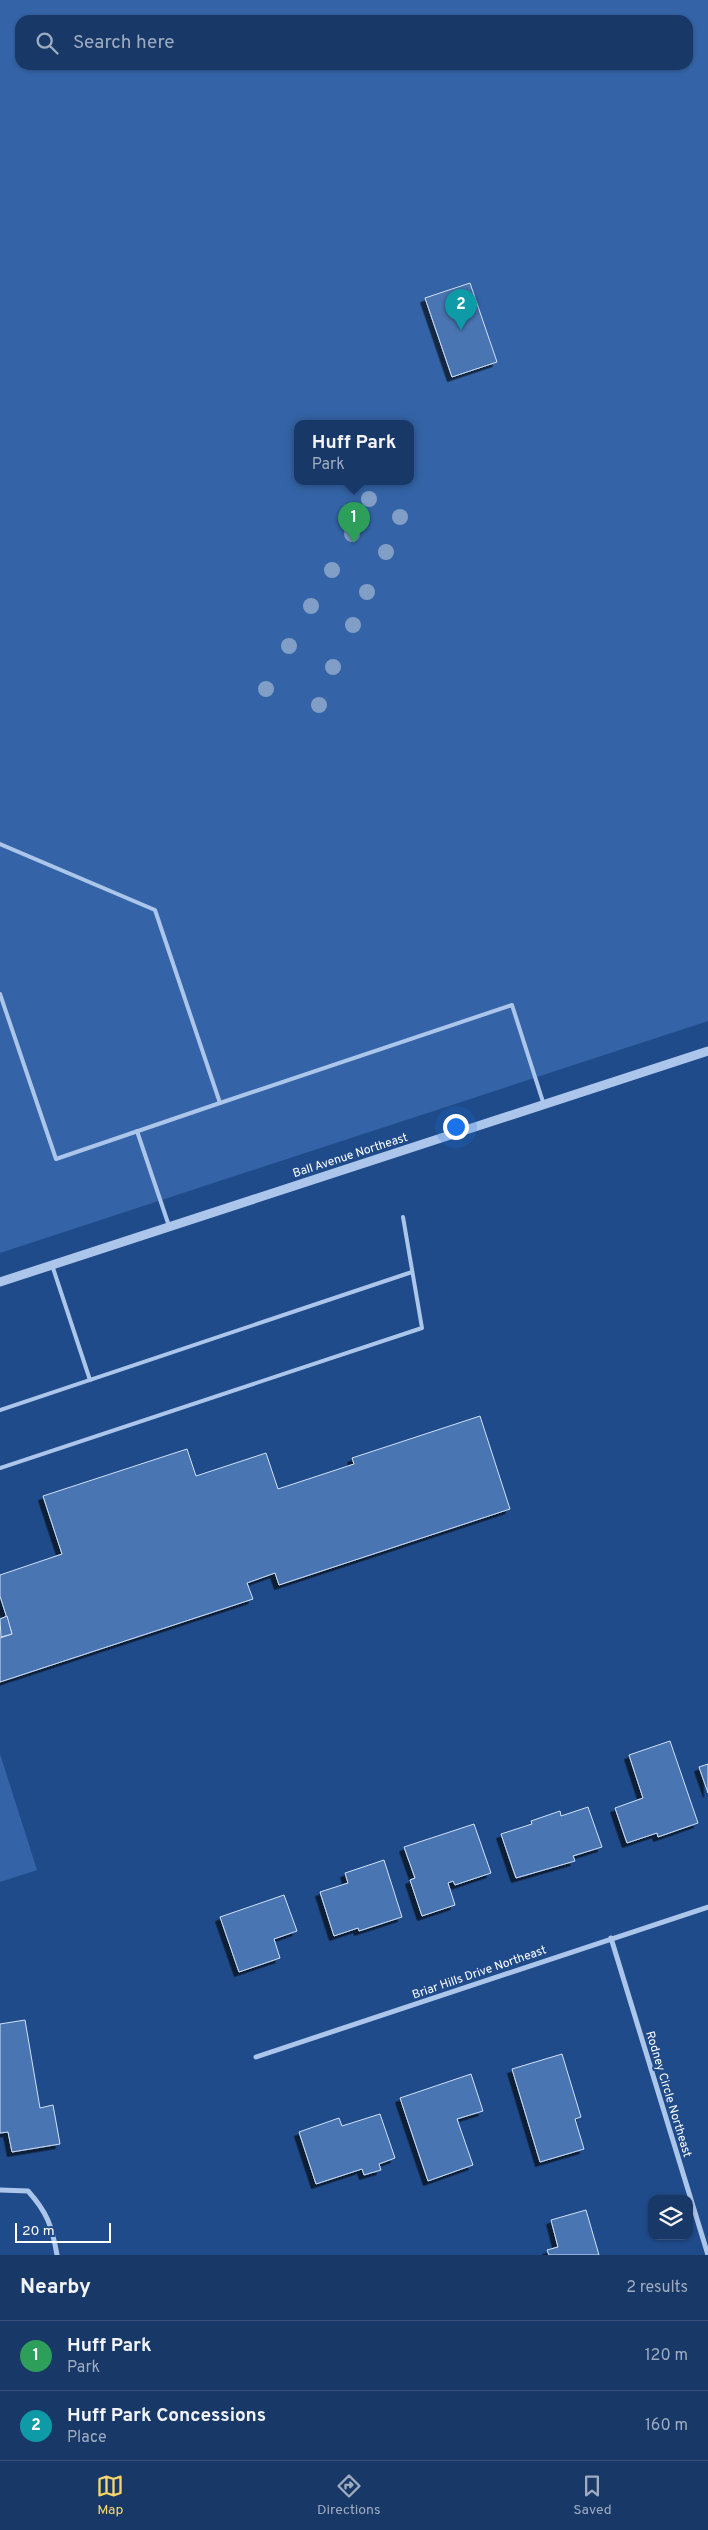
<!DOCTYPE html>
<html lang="en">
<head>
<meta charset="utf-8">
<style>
  :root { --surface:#183868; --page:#213f6e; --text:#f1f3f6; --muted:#9facc0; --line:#36527c; --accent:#f8d56d }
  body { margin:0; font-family:Overpass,sans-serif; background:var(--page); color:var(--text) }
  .controls { position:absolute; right:15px; bottom:15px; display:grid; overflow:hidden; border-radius:10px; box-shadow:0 1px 4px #0004 }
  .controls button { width:45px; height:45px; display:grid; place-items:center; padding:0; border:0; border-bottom:1px solid var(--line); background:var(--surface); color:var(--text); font:25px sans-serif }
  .scale { position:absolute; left:15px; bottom:12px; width:96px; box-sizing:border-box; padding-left:5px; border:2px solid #fff; border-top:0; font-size:14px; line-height:18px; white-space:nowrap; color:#fff; -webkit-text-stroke:4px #204b8a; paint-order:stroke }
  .you { position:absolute; left:455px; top:1126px; width:18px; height:18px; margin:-12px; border:4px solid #fff; border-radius:50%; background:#1a73e8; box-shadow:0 0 0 8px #1a73e833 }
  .badge { display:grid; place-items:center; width:32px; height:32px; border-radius:50%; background:var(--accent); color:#fff; font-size:16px; font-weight:700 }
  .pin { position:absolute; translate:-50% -41px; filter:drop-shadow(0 1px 2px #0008) }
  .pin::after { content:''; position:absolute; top:26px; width:18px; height:15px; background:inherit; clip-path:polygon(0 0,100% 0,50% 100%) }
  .popup { position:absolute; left:294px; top:420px; width:120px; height:65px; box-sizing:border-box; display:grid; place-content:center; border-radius:10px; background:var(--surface); filter:drop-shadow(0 1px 4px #0005); font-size:16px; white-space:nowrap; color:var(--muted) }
  .popup b { font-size:19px; color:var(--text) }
  .popup::after { content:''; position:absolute; left:50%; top:100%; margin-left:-10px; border:10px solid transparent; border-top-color:var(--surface) }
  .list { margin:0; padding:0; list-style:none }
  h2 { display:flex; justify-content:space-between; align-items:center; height:65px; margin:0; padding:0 20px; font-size:21px }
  h2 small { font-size:16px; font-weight:400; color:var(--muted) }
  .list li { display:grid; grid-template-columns:32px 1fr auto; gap:15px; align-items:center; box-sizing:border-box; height:70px; padding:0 20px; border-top:1px solid var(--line) }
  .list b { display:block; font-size:19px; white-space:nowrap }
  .list p { margin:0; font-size:16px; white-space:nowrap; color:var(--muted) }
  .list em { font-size:16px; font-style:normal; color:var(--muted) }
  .icon { flex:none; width:28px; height:28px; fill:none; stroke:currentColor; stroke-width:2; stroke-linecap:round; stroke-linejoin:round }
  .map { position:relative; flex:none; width:708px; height:2255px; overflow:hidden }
  .search { position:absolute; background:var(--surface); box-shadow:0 1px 4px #0004; left:15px; right:15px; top:15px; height:55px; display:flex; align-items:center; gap:12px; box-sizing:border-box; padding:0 18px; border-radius:15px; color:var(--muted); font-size:19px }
  .sheet { height:205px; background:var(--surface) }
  nav { display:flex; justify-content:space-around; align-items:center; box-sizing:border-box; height:70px; border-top:1px solid var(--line); background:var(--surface); font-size:14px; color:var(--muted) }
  nav a { display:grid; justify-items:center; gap:2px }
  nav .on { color:var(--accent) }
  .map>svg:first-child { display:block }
</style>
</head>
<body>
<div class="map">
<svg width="708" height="2255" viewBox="0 0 708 2255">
  <defs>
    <filter id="shadow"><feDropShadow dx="-4.5" dy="4.5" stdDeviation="0" flood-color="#0009"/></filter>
  </defs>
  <rect width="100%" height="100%" fill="#204b8a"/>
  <g fill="#3464a7" fill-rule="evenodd">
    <path d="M0,0H708V1021L0,1253ZM20,20H688V65H20ZM298,424H410V482H298Z"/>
    <path d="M0,1754L37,1870L0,1882Z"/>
  </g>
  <g fill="#4974b2" stroke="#d1e1f8" filter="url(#shadow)">
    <path d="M470,283L497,362L452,377L425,298Z"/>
    <path d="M480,1416L510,1509L279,1585L275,1573L247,1583L253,1599L0,1682V1638L12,1634L0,1596V1575L62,1554L43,1496L187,1449L196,1476L266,1453L278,1489L354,1464L352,1458Z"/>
    <path d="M7,1616L12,1634L1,1637L0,1619Z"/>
    <path d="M670,1741L698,1823L658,1837L657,1833L627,1843L615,1808L643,1798L629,1755Z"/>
    <path d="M708,1764V1793L699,1767Z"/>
    <path d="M588,1807L602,1847L573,1856L575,1861L516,1878L501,1834L532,1824L531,1821L560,1811L561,1816Z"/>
    <path d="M474,1824L491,1873L455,1885L453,1881L448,1883L455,1905L422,1916L410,1880L415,1878L404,1847Z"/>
    <path d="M384,1860L402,1917L359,1931L358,1928L334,1936L320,1892L348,1883L345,1873Z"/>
    <path d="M284,1895L297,1931L274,1939L280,1958L239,1972L220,1917Z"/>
    <path d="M25,2020L40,2108L53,2105L60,2144L12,2152L8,2132L0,2133V2024Z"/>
    <path d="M562,2054L581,2117L575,2119L584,2149L540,2162L512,2069Z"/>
    <path d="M471,2074L483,2111L457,2119L473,2165L428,2181L400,2098Z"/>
    <path d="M380,2114L395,2158L379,2164L381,2170L364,2175L362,2169L316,2184L299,2132L339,2118L342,2126Z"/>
    <path d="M586,2210L599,2255H549L547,2250L558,2247L551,2220Z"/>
  </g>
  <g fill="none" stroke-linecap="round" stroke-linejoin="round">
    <g stroke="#acc6eb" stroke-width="4">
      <path d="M0,844L155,910L220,1103L56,1159L0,994"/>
      <path d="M220,1103L512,1005L544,1105"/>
      <path d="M137,1131L169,1226"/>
      <path d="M52,1265L90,1380"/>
      <path d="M0,1410L412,1272"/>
      <path d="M0,1468L422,1328L403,1217"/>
    </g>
    <g stroke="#acc6eb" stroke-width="5">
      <path d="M611,1938L708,2255"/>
      <path d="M256,2057L708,1907"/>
      <path d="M0,2190L28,2191C47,2212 52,2226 57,2255"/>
    </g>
    <path stroke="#acc6eb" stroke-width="9" d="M0,1282L708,1051"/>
  </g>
  <g fill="#819ec6">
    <circle cx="369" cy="499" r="8"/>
    <circle cx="400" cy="517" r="8"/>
    <circle cx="352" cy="534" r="8"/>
    <circle cx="386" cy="552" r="8"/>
    <circle cx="332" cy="570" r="8"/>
    <circle cx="367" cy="592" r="8"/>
    <circle cx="311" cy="606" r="8"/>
    <circle cx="353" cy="625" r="8"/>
    <circle cx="289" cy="646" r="8"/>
    <circle cx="333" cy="667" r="8"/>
    <circle cx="266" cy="689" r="8"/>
    <circle cx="319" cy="705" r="8"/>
  </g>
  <g text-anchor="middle" stroke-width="4.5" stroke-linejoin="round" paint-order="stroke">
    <g font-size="12" fill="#fff" stroke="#204b8a">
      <text transform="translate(350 1155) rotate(-18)" y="4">Ball Avenue Northeast</text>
      <text transform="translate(479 1972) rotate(-19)" y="4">Briar Hills Drive Northeast</text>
      <text transform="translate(669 2094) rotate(73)" y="4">Rodney Circle Northeast</text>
    </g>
  </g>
</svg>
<div class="controls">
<button><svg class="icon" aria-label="layers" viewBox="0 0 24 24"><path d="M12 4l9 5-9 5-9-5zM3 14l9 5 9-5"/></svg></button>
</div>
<div class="scale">20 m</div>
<div class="you"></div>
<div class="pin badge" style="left:354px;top:543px;background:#2e9e5b">1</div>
<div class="popup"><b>Huff Park</b>Park</div>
<div class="pin badge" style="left:461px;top:330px;background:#0f9aa8">2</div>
<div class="search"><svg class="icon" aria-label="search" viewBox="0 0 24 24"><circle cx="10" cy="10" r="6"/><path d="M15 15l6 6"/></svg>Search here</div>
</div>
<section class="sheet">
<h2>Nearby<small>2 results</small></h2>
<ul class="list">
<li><span class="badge" style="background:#2e9e5b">1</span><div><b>Huff Park</b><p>Park</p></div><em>120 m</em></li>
<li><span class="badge" style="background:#0f9aa8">2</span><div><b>Huff Park Concessions</b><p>Place</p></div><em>160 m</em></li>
</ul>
</section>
<nav>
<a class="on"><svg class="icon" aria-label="map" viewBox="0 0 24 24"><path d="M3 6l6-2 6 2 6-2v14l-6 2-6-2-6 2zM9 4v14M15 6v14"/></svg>Map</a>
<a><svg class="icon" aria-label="directions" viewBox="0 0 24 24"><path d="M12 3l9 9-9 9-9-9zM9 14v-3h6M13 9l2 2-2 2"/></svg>Directions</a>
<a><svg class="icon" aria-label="saved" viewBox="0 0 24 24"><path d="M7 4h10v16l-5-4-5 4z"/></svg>Saved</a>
</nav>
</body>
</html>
